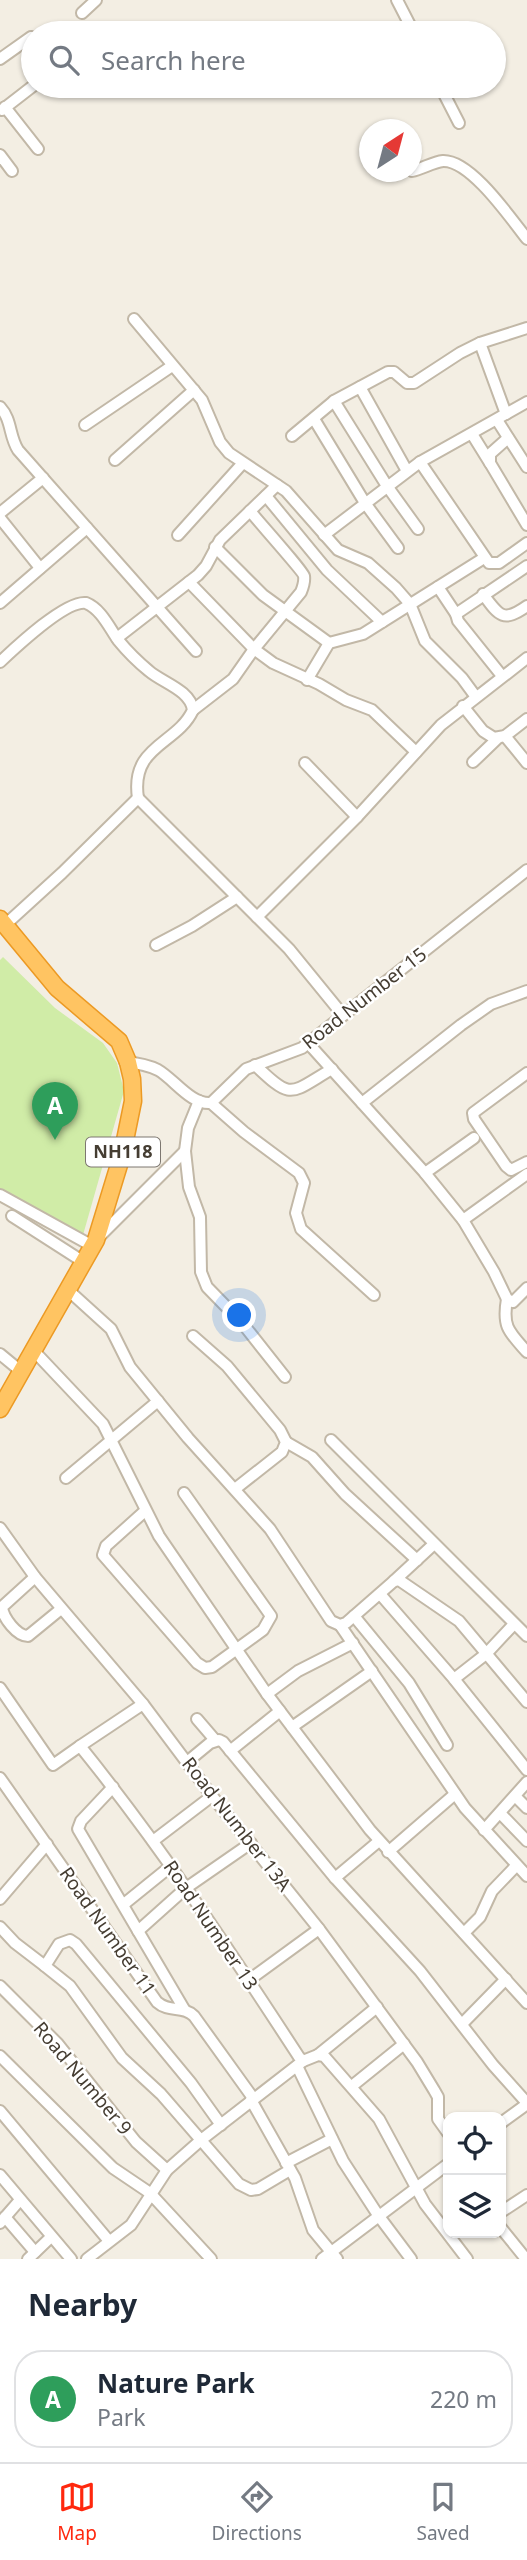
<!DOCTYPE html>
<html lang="en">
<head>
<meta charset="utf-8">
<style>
  :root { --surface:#fff; --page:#f6f6f7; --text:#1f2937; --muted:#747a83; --line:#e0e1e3; --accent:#ff280e }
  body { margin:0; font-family:"Noto Sans",sans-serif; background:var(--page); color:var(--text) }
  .controls { position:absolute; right:21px; bottom:21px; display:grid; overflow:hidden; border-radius:14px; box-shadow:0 2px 5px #0004 }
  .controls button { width:63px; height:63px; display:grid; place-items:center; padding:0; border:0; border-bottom:2px solid var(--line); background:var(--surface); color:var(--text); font:35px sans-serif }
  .compass { position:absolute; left:359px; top:119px; width:63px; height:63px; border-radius:50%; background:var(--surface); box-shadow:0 2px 5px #0004; rotate:36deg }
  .you { position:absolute; left:240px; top:1316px; width:24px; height:24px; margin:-18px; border:5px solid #fff; border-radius:50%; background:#1a73e8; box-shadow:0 0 0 10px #1a73e833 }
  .badge { display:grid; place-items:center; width:46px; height:46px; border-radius:50%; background:var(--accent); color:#fff; font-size:23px; font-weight:700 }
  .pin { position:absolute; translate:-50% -58px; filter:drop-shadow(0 2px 4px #0008) }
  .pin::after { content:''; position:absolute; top:37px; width:24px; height:21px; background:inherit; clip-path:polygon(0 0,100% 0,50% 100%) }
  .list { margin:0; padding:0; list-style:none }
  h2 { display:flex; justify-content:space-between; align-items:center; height:91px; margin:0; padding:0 28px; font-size:30px }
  h2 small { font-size:23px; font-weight:400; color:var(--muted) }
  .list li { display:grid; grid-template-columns:46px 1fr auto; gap:21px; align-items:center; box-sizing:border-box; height:98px; margin:0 14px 14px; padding:0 14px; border:2px solid var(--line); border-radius:28px }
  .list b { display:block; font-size:26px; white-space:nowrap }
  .list p { margin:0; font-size:23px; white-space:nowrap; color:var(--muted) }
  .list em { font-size:23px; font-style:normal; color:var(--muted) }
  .icon { flex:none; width:38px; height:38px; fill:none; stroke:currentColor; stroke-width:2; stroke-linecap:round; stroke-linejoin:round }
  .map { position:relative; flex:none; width:527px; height:2259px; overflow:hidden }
  .search { position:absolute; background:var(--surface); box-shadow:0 2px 5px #0004; left:21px; right:21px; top:21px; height:77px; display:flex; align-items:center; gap:18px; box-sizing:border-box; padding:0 24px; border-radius:38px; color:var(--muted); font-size:26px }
  .sheet { height:203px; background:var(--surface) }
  nav { display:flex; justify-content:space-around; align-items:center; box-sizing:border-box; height:98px; border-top:2px solid var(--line); background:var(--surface); font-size:19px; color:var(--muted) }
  nav a { display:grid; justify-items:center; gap:4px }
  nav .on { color:var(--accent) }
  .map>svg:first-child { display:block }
</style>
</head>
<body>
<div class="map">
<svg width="527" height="2259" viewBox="0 0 527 2259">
  <rect width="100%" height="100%" fill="#f3eee3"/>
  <path fill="#d0eca7" d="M3,957L55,1008L103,1043L117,1063L124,1091L83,1235L0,1189V960Z"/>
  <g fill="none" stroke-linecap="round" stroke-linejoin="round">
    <defs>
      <g id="minor">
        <path d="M397,0L414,33"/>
        <path d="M82,13L96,0"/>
        <path d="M0,59L31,37"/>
        <path d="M440,86L459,123"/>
        <path d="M5,107L38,149"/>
        <path d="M2,110L33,86"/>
        <path d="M0,155L12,171"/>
        <path d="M412,171C422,169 433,162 443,161C471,160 511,219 527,239"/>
        <path d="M134,319L202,400L220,442L229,453L286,491L338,550L368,563L396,588L410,604L425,641L462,678L476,697"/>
        <path d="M480,343L506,414"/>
        <path d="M360,387L407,471"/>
        <path d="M334,401L387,486L418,529"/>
        <path d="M0,407C12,420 9,436 18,450L196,651"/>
        <path d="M314,419L365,503L398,548"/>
        <path d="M497,420L527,467"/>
        <path d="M85,425L172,366"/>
        <path d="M472,434L490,463"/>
        <path d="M292,436L334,401L388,372H394L407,383H414L460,353L480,343L527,328"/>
        <path d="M508,438L490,454V463L527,525"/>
        <path d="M115,460L194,390"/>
        <path d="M420,462L489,563H499L527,543"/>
        <path d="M266,496L327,570L382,622"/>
        <path d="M0,513L43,478"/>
        <path d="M0,518L40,568"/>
        <path d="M178,535L242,464"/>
        <path d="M324,535L420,462L527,402"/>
        <path d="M215,547L263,595L329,643"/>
        <path d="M189,582L254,649L273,663L319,684L346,700L372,710L416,752"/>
        <path d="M438,587L456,614"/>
        <path d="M483,594C499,616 503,623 527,606"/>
        <path d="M0,603L87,528"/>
        <path d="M117,638L198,575L206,566L220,540L277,485"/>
        <path d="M0,662C16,647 66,600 86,603C101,609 109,627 118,640C127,651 138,662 149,671C163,683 190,690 193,710C177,745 130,745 138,798"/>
        <path d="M502,676L458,621L456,614L527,566"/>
        <path d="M307,680L329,643L363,634L484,558"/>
        <path d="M463,706L483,731L494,738L505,736L527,719"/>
        <path d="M193,710L233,679L254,649L301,592C303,587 305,582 304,576C303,571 257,520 250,511"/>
        <path d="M505,736L527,763"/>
        <path d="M473,762L498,738"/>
        <path d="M305,763L357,817"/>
        <path d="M257,917L357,817L441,725L527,658"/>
        <path d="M5,925L62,873L138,798L289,949L342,1014"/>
        <path d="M156,945L192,926L237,897"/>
        <path d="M308,1043L425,1173L463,1220L494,1272L507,1299L513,1302L527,1288"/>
        <path d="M125,1062C136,1063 148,1065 158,1070C174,1079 191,1105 211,1103L246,1069L302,1048L527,870"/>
        <path d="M255,1065C293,1101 289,1094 332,1069"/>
        <path d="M527,1073L473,1113L474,1119L506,1166L511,1170L527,1162"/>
        <path d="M199,1101L188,1128L185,1151L189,1187L200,1217L201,1272L207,1287L243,1324L285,1377"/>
        <path d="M211,1103L244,1132L299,1173L304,1183L296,1213L301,1229L374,1295"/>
        <path d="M362,1103L461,1025L491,1004L527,991"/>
        <path d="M425,1173L474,1138"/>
        <path d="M0,1195L87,1243"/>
        <path d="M12,1216L79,1259"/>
        <path d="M463,1220L527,1174"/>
        <path d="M100,1236L185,1151"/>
        <path d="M68,1290L111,1329L130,1367L188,1438L270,1529L331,1621L340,1625L346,1623L394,1581L399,1580L459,1621L527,1702"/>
        <path d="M507,1299C502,1327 509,1332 527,1352"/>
        <path d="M193,1336L227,1366L280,1430L286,1442L282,1452L235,1489"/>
        <path d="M34,1351L103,1424L159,1536L267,1694L370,1830L527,2003"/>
        <path d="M0,1354L17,1368"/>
        <path d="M331,1440L527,1636"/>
        <path d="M286,1442L312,1457L345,1494L417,1560"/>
        <path d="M66,1478L158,1401"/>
        <path d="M145,1511L106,1546L103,1555L197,1663L205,1668L212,1667L263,1630L271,1616L184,1493"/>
        <path d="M0,1528L35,1577L143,1704L212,1796L319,1929L417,2062L434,2090L438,2097V2119L448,2133"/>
        <path d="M35,1577L2,1607C3,1618 17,1636 28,1636L61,1609"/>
        <path d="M394,1581L434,1544"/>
        <path d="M380,1594L454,1679L527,1770"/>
        <path d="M354,1616L409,1683L447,1745"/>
        <path d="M340,1625L465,1808L527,1876"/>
        <path d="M454,1679L486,1654L514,1624"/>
        <path d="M0,1688L53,1765L80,1746C160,1845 230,1951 299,2057L303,2061L318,2055L324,2056L379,2119L425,2204L467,2259"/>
        <path d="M267,1694L298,1671L353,1643"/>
        <path d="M197,1719L215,1740"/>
        <path d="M292,1727L372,1671"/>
        <path d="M80,1746L143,1704"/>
        <path d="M230,1751L280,1711"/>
        <path d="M187,1762L210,1743L219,1740L223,1742L335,1878L420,1971L493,2065L527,2103"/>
        <path d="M0,1778L157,2002C169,2013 183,2005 194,2016L253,2098"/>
        <path d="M113,1787L81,1821L78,1829L184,2009"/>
        <path d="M516,1797L527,1808"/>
        <path d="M500,1813L527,1841"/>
        <path d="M484,1830L527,1782"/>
        <path d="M153,1841L212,1796"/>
        <path d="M388,1852L455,1794"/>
        <path d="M335,1878L379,1841"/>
        <path d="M0,1899L47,1844"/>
        <path d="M124,1904L171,1866"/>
        <path d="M0,1927L15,1943L45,1966"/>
        <path d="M138,1931L186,1888L251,1843"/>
        <path d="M464,1933L480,1917L492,1891L516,1866"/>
        <path d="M249,1980L319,1929"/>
        <path d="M0,1986L58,2044L136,2142L167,2170"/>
        <path d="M462,2024L506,1979"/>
        <path d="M318,2055L377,2007"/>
        <path d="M0,2056L113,2168L150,2193L211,2259"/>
        <path d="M297,2066L343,2161L378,2215L411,2259"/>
        <path d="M352,2086L404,2044"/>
        <path d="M251,2100L295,2178L313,2230L337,2259"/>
        <path d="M0,2111L109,2241"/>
        <path d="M501,2123L527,2104"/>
        <path d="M221,2125L191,2083L76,1944L70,1940L59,1944L45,1966L70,1986L122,2058L161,2094L239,2184L251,2190L258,2189L290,2170"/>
        <path d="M286,2163L332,2139"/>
        <path d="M0,2175L71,2259"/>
        <path d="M501,2212L527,2195"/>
        <path d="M5,2217L35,2252"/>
        <path d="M0,2223L20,2200"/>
        <path d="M501,2228L526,2259"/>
        <path d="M28,2259L51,2237"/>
        <path d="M87,2259L131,2225L167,2170L201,2140L303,2061"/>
        <path d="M322,2259L448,2164"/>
      </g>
      <path id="highway" d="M0,919L57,988L119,1041L128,1062L132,1079L133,1101L122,1155L96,1240L0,1409"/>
    </defs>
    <use href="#minor" stroke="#c2b8a7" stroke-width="14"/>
    <use href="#highway" stroke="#ec9a24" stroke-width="19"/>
    <use href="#minor" stroke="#fff" stroke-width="10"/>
    <use href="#highway" stroke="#ffc462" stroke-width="16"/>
  </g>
  <g text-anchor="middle" stroke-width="5" stroke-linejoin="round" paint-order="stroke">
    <rect fill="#fff" stroke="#7d7770" stroke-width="2" x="86" y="1137.5" width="74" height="29" rx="5"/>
    <g font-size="18" font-weight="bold" fill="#453d32">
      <text x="123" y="1158">NH118</text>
    </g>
    <g font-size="19" fill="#453d32" stroke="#fff">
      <text transform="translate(364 998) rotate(-38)" y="7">Road Number 15</text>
      <text transform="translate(237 1824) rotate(52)" y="7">Road Number 13A</text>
      <text transform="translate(211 1925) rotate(56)" y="7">Road Number 13</text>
      <text transform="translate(108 1931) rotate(55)" y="7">Road Number 11</text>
      <text transform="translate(83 2078) rotate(50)" y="7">Road Number 9</text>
    </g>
  </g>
</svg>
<div class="controls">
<button><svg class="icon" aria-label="locate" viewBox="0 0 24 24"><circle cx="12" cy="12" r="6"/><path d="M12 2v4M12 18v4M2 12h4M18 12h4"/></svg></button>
<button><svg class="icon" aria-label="layers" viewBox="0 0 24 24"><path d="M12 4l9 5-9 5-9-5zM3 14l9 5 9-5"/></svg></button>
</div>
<svg class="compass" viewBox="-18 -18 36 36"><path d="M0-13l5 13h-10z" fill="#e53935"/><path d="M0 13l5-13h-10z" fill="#747a83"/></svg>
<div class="you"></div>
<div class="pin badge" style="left:55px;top:1140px;background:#2e9e5b">A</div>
<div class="search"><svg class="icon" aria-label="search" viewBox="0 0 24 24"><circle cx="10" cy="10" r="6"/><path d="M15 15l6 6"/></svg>Search here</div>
</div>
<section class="sheet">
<h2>Nearby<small></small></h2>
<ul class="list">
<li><span class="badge" style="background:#2e9e5b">A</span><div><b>Nature Park</b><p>Park</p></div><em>220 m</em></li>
</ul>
</section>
<nav>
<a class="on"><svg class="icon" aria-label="map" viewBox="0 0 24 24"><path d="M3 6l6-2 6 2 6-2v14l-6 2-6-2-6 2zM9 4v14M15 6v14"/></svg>Map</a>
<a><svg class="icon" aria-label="directions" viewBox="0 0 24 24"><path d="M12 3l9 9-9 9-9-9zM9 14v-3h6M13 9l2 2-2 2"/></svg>Directions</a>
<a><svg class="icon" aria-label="saved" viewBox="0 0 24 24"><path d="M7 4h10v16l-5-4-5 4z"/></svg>Saved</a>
</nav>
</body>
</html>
